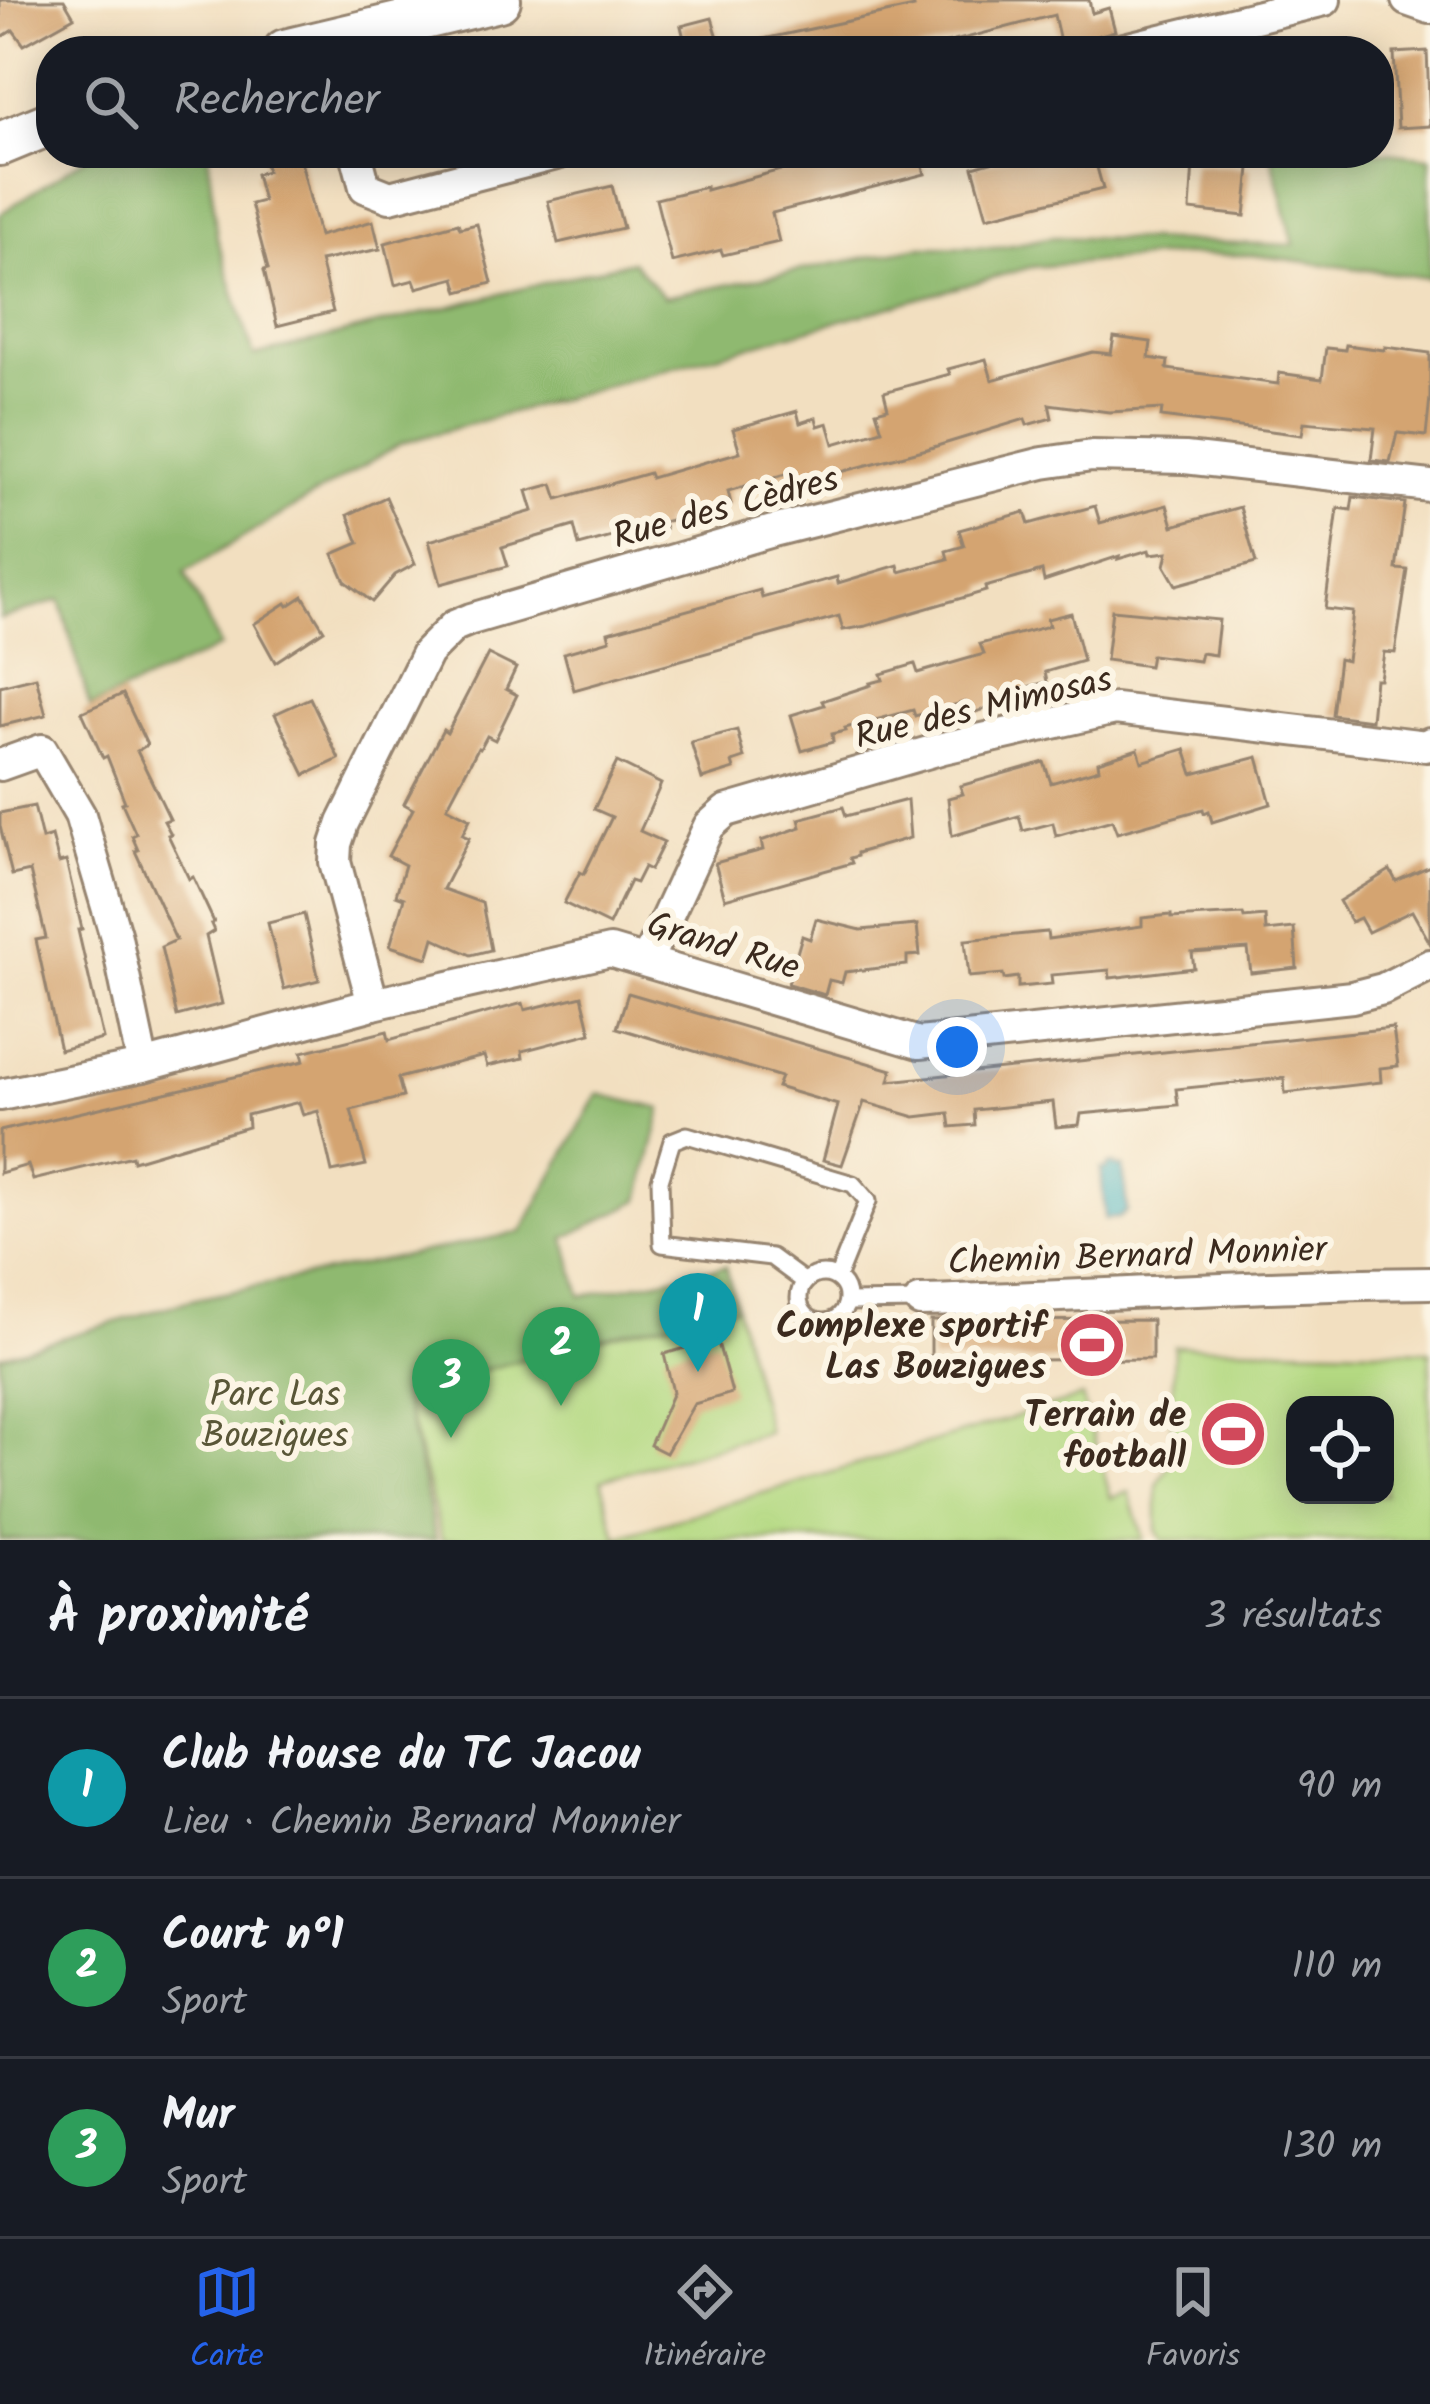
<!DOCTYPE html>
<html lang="fr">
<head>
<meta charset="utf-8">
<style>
  :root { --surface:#171b24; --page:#20242c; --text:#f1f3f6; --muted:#9ea1a6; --line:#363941; --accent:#2563eb }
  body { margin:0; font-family:Kalam,sans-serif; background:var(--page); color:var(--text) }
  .controls { position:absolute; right:36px; bottom:36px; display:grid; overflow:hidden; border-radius:24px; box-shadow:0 6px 30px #0003 }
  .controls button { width:108px; height:108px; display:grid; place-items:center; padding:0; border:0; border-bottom:3px solid var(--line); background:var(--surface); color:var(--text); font:60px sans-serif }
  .you { position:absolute; left:957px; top:1047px; width:42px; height:42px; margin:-30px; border:9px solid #fff; border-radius:50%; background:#1a73e8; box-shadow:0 0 0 18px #1a73e833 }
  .badge { display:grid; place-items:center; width:78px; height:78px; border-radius:50%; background:var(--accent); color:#fff; font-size:39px; font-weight:700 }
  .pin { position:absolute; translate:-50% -99px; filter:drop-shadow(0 3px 6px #0008) }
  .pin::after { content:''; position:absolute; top:63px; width:42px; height:36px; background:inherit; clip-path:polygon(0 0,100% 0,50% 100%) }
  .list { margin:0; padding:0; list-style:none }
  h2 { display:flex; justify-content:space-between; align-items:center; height:156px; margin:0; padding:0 48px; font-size:51px }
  h2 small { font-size:39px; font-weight:400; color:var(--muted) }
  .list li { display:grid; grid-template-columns:78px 1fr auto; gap:36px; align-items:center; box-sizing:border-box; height:180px; padding:0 48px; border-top:3px solid var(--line) }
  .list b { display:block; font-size:45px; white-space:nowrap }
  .list p { margin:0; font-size:39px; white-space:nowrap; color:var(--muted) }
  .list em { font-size:39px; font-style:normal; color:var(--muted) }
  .icon { flex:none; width:66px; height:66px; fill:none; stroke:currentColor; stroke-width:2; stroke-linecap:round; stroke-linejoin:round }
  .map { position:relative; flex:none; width:1430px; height:1540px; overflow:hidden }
  .search { position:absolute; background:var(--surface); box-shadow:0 6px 30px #0003; left:36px; right:36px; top:36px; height:132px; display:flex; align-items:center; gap:30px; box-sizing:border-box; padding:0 42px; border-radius:48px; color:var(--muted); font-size:45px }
  .sheet { height:696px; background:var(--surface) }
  nav { display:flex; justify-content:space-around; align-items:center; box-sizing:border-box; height:168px; border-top:3px solid var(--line); background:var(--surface); font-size:33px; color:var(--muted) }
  nav a { display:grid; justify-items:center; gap:6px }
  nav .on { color:var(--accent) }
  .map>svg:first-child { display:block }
</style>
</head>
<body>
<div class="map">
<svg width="1430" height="1540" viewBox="0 0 1430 1540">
  <rect width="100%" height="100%" fill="#fcf5e5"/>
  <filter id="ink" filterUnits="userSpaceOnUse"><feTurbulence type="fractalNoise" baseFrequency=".00833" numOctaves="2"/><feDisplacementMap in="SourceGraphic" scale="24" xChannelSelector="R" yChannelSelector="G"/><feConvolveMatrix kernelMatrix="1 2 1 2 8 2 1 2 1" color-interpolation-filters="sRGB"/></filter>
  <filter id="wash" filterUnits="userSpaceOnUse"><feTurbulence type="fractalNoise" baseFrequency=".004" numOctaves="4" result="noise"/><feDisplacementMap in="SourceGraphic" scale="48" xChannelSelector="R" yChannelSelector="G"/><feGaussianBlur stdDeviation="2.7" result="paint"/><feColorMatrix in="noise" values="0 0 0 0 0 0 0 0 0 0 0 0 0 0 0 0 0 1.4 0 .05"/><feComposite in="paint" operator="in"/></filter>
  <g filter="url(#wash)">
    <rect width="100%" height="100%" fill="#f2dfc0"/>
    <g fill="#b4d982" stroke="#788250" stroke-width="3" fill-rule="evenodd">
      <path d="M736,1307L768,1432L601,1480L617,1537L1082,1397L1111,1498L1129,1492L1144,1540H442L403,1392L631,1330Z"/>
      <path d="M1174,1346L1430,1351V1540H1163L1157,1531V1485L1171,1463ZM1295,1405H1385V1495H1295Z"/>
    </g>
    <g fill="#8fb970" stroke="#657247" stroke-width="3">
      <path d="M1379,151L1430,157V278L1253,255H1181L1031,267L402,443L185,572L220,647L90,707L60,600L0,619V214L93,153H208L217,238L254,356L632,261L664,297L919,247L997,248L1052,237L1294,245L1271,153Z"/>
      <path d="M598,1094L662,1109L640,1200L565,1238L581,1296L726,1266L736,1307L631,1330L403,1392L436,1540H0V1356L191,1300L522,1232Z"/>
    </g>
    <path fill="#41afbd" stroke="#3e6c6e" stroke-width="3" d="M1115,1164L1116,1167H1123L1127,1211L1119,1218L1105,1219L1101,1169H1107L1108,1165Z"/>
    <g id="blocks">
      <g fill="#d4a471">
        <path d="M0,0H64L74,17L24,45L13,30L0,38Z"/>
        <path d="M912,0H1089L1092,13L1109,8L1115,31L1061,46L1054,15L916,51H755L754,41L914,7Z"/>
        <path d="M712,18L722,51H687L681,26Z"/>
        <path d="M1427,51L1430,126L1398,128L1394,53Z"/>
        <path d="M262,153H299L319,236L373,221L380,249L320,261L333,312L277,326L264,270L268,269L251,204L263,201L256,174L267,171Z"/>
        <path d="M844,153H919L925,174L772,213L779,242L723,255L721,250L672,262L656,199L706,187V190Z"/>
        <path d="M1022,153H1093L1103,189L987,217L973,167Z"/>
        <path d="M1193,163L1250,168L1245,216L1190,210Z"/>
        <path d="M612,186L623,228L558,243L548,201Z"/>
        <path d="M458,223L460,228L477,224L492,283L459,292L455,278L417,288L414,280L395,285L385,243Z"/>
        <path d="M1114,337L1151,342L1149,358L1168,361L1167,369L1278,384L1279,373L1322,379L1326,348L1345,350L1346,345L1384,350L1385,347L1430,353V398L1426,436L1397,433L1390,462L1371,460L1375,428L1304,422L1302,435L1161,417L1162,409L1109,412L1049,404L1052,418L1027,425L1025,419L927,449L800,483L796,471L728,491L731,504L663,522L665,529L625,540L623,534L579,546L574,526L502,547L508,566L441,584L429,541L533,511L527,491L553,484L558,499L649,473L651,478L740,452L733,429L797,411L800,423L816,418L818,426L828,423L834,444L882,430L876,411L888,408L884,392L950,374L948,369L986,359L992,380L1093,352L1111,354Z"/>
        <path d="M386,497L415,564L395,575L372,602L345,581L333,554L359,543L348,515Z"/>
        <path d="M1353,497L1405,503L1396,569L1408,570L1395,653L1384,652L1380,679H1375L1371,720L1332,715L1339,659L1347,661L1353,612L1325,609L1338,508L1351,510Z"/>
        <path d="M1167,505L1173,526L1240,507L1256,563L1176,585L1165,566L1168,552L1150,554L1149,550L1118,559L1119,556L1044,581L1042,571L985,587L986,591L866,626L843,630L839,616L574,690L564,653L610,640L608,632L760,590L762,598L837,577L838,583L898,565L900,572L948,559L946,551L964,546L959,530L1025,512L1029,524L1095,506L1100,523Z"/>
        <path d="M303,596L324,630L275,662L254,624L286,603L288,606Z"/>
        <path d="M1112,610L1219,620L1215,655L1201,653L1199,661L1151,655L1149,666L1106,660Z"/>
        <path d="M1071,613L1083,661L1045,672L1047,682L1011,691L1012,695L999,699L1001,705L968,714L965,702L915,716L913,710L845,728L846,731L832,734L833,742L802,751L791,715L824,705L822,701L871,685L870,683L883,680L881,674L915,664L918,673L984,654L980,644L1049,626L1047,619Z"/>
        <path d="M488,654L516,668L506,689L517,695L495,740L487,736L480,749L478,748L447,807L470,819L462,835L469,838L443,889L482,903L491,950L471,955L434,938L428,958L390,946L404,898L396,895L405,865L388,856L413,809L404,804L443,730L447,733Z"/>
        <path d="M36,677L46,715L0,726V686Z"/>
        <path d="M123,694L147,745L137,751L170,819L164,821L171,834L168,835L189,879L193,877L214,922L211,924L214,931L206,936L222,1004L177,1016L161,947L176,940L135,851L138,850L132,836L136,834L122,803L125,802L107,756L103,758L82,712Z"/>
        <path d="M310,698L339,759L305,775L275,714Z"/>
        <path d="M737,730L744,758L732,762L734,769L702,779L691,742Z"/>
        <path d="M1138,749L1142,762L1185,749L1193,774L1258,757L1271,804L1212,822L1209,811L1204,813L1203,809L1117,833L1112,820L1056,836L1053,823L1023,831L1019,816L952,836L948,798L963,794L960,786L1044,762L1051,783L1099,769L1098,762Z"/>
        <path d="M617,762L661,784L640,831L664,842L650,870L644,867L636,883L630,881L609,925L564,903L580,872L584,874L612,817L594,809Z"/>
        <path d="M907,800L910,838L857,853V856L850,858L852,863L725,899L715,863L763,850L761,841L801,827L799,819L843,807L846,816Z"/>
        <path d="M34,806L42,839L52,836L59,863L66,861L82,929L78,930L103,1039L60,1050L36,940L46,938L30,871L12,875L0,826V813Z"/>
        <path d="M1430,866V943L1412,911L1368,932L1360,918L1351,922L1339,901L1390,870L1396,881Z"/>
        <path d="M304,914L319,980L284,989L268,923Z"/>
        <path d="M1243,914L1244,918L1265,916L1266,931L1294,928L1297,968L1251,973L1248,949L1192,953L1194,968L1110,978L1109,970L1051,975L1052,984L1018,987V977L1004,979L1003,974L969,977L965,940L1047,932L1048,939L1142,926V918L1171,915V918Z"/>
        <path d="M816,919L861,930L917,925L920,955L907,956V965L845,972L842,983L829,980L825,995L788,984L802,936L810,939Z"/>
        <path d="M628,993L892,1070L889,1081L1393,1028L1398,1066L1380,1068L1381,1082L1285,1093L1284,1078L1176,1089L1178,1105L1081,1114L1079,1125L1056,1127L1053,1102L974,1110L975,1125L951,1127L949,1113L915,1117L864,1102L842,1165L823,1160L838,1105L777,1087L781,1077L617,1028Z"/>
        <path d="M582,996L591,1033L522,1051L523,1058L487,1066L484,1056L398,1078L403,1097L351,1110L366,1165L332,1172L318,1111L303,1115L299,1102L247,1115L248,1127L133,1161L132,1156L33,1180L28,1165L0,1173V1131L304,1061L302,1052L387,1031L389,1040L523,1003L525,1010Z"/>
        <path d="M1152,1320V1359L931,1361V1321Z"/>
        <path d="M717,1339L732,1393L694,1404L666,1453L650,1445L673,1392L664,1354Z"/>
      </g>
    </g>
  </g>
  <g filter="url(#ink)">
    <use href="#blocks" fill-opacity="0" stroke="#96846f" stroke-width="3"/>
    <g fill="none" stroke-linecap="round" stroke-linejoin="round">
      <defs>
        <g id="lane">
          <circle cx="823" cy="1298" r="24"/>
          <path d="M805,1282L771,1257L662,1244L660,1180L672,1141L687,1135L853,1184L868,1201L837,1278"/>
          <path d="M847,1302L920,1301"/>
        </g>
        <g id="street">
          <path d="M1407,0L1430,8"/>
          <path d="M1116,51L1325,0"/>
          <path d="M356,153L365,187L390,197L560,153"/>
          <path d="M0,765L42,750L80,815L116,937L143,1066"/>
          <path d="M647,960L709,826L726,811L943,748L1115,709L1426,746L1430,743"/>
          <path d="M373,1004L335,862L336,844L343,823L427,653L454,626L471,619L773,531L1043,463L1092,456L1185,458L1430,486"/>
          <path d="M0,1095L143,1066L373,1004L610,951L919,1043L1352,997L1383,989L1430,965"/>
          <path d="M920,1301C1090,1297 1260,1284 1430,1283"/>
        </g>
        <g id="secondary">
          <path d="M285,51L499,0"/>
          <path d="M0,144L51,123"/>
        </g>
      </defs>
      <use href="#lane" stroke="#96846f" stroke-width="21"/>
      <use href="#street" stroke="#96846f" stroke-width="36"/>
      <use href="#secondary" stroke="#96846f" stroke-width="48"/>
      <use href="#lane" stroke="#fff" stroke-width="15"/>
      <use href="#street" stroke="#fff" stroke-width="30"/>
      <use href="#secondary" stroke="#fff" stroke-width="42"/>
    </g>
  </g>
  <defs>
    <symbol id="stadium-disc" viewBox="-11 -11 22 22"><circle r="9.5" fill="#d1495b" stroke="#fcf5e5"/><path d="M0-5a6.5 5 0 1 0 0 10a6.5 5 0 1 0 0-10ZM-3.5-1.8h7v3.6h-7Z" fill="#fff"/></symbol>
  </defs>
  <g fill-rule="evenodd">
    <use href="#stadium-disc" x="1054" y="1307" width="76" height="76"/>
    <use href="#stadium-disc" x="1195" y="1396" width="76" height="76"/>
  </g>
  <g text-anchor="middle" stroke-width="12" stroke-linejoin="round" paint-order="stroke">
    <g font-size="36" fill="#3b2a1e" stroke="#fcf5e5">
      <text transform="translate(725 506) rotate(-15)" y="13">Rue des Cèdres</text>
      <text transform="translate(983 706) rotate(-13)" y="13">Rue des Mimosas</text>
      <text transform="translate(724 944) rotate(17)" y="13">Grand Rue</text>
      <text transform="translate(1137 1254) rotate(-2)" y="13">Chemin Bernard Monnier</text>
    </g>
    <g font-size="36" font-weight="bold" fill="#3b2a1e" stroke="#fcf5e5" text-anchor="end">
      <text x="1046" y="1337">Complexe sportif<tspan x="1046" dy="41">Las Bouzigues</tspan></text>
      <text x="1186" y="1426">Terrain de<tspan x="1186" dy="41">football</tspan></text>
    </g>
    <g font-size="36" fill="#595637" stroke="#fcf5e5">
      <text x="275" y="1406">Parc Las<tspan x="275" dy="41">Bouzigues</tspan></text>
    </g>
  </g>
</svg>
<div class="controls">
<button><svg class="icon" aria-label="locate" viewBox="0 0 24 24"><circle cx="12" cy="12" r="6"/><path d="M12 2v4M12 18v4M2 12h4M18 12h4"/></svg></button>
</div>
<div class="you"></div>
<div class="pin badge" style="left:698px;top:1372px;background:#0f9aa8">1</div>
<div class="pin badge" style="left:561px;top:1406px;background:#2e9e5b">2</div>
<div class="pin badge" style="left:451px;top:1438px;background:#2e9e5b">3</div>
<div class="search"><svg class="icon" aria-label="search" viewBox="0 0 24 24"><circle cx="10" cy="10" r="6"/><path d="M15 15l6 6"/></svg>Rechercher</div>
</div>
<section class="sheet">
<h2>À proximité<small>3 résultats</small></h2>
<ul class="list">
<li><span class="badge" style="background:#0f9aa8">1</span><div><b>Club House du TC Jacou</b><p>Lieu · Chemin Bernard Monnier</p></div><em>90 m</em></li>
<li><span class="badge" style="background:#2e9e5b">2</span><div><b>Court n°1</b><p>Sport</p></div><em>110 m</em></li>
<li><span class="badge" style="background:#2e9e5b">3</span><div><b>Mur</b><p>Sport</p></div><em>130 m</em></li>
</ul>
</section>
<nav>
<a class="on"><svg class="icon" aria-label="map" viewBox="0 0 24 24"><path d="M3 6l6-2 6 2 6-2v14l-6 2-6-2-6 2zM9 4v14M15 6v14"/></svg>Carte</a>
<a><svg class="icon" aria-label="directions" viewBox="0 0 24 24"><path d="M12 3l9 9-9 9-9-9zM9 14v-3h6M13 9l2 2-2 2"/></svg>Itinéraire</a>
<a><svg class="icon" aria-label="saved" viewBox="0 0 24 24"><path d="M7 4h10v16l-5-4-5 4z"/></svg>Favoris</a>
</nav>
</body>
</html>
